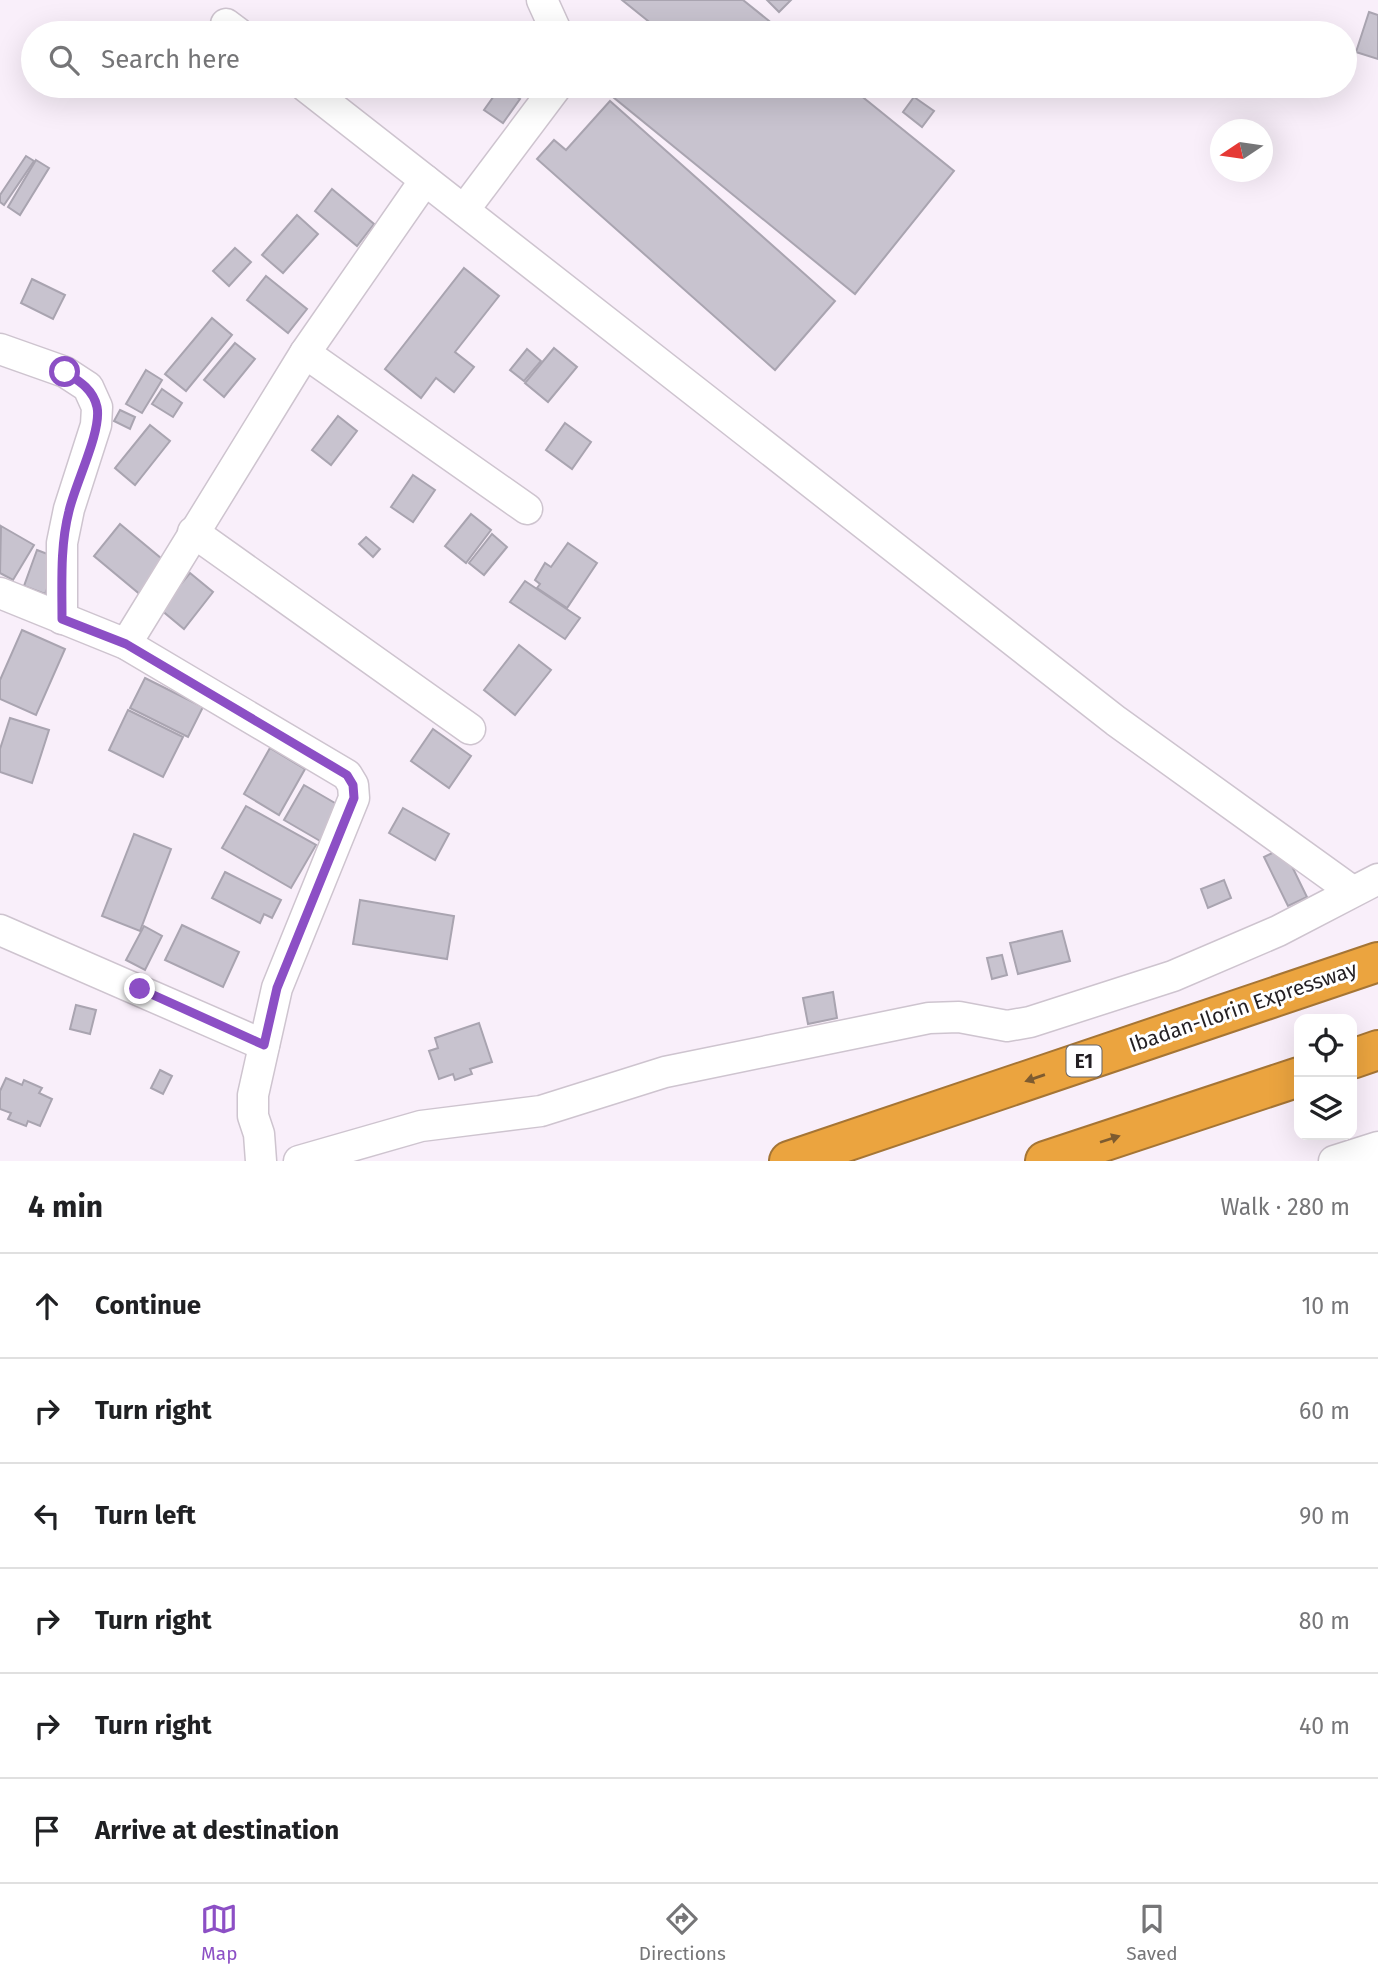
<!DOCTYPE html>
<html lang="en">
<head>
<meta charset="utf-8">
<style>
  :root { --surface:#fff; --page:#f6f6f6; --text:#202124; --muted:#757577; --line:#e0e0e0; --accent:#8c4fc5 }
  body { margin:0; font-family:"Fira Sans",sans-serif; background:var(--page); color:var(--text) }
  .controls { position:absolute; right:21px; bottom:21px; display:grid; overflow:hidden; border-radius:14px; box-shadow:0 7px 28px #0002 }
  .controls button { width:63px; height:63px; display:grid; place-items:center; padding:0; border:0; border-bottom:2px solid var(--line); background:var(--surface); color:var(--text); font:35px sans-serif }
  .compass { position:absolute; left:1210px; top:119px; width:63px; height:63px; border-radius:50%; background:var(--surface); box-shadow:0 7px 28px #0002; rotate:257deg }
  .stop { position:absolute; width:21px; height:21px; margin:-16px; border:5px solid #8c4fc5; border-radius:50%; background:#fff }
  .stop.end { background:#8c4fc5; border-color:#fff; box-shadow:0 2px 7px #0008 }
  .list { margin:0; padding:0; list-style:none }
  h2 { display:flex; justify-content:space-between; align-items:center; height:91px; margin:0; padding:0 28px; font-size:30px }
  h2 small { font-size:23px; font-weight:400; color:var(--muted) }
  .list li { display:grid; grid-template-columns:46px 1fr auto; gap:21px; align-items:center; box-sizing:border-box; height:105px; padding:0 28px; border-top:2px solid var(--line) }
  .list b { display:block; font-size:26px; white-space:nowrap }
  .list em { font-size:23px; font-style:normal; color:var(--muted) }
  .icon { flex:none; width:38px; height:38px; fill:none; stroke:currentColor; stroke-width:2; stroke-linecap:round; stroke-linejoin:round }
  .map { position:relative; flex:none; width:1378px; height:1161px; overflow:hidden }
  .search { position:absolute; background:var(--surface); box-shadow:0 7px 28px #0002; left:21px; right:21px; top:21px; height:77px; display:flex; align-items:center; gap:18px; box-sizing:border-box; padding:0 24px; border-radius:38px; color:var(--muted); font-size:26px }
  .sheet { height:721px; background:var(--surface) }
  nav { display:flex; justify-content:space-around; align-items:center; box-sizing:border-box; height:98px; border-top:2px solid var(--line); background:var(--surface); font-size:19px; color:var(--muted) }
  nav a { display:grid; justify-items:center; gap:4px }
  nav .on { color:var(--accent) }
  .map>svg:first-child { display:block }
</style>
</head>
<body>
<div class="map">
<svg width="1378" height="1161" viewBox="0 0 1378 1161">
  <rect width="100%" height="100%" fill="#f9effa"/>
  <g fill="#c8c3cf" stroke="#a9a4b0" stroke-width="2">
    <path d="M622,0H743L784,33H663Z"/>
    <path d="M767,0H791L779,12Z"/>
    <path d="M1369,12L1378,15V59L1356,52Z"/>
    <path d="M501,86L520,99L503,123L484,110Z"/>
    <path d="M622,86H849L954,171L855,294L613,97Z"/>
    <path d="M914,97L934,111L922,127L903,112Z"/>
    <path d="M610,101L835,301L775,370L537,159L554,140L566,150Z"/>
    <path d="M26,156L34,161L4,205L0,202V195Z"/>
    <path d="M36,160L49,168L20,215L8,207Z"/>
    <path d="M332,189L374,224L357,246L315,211Z"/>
    <path d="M297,215L318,234L283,273L262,255Z"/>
    <path d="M235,248L251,262L229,286L213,271Z"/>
    <path d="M464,268L499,296L455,352L474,367L454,392L436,378L421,398L385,369Z"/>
    <path d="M266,276L307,309L288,333L247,300Z"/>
    <path d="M32,279L65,295L53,319L21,303Z"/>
    <path d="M212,318L232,335L186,391L165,374Z"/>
    <path d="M235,343L255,359L224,397L204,380Z"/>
    <path d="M554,348L577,367L548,402L525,383Z"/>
    <path d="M527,349L541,361L524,381L510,370Z"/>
    <path d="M146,370L162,380L142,413L126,404Z"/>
    <path d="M162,389L182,403L173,417L152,404Z"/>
    <path d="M120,410L135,417L130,429L114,421Z"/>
    <path d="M338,416L357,431L331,465L312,450Z"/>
    <path d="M565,423L591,442L572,469L546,450Z"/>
    <path d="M150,425L170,441L135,485L115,468Z"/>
    <path d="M413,475L435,490L413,522L391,507Z"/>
    <path d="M471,514L491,530L466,563L445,546Z"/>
    <path d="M120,524L168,564L142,596L94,556Z"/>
    <path d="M1,526L34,545L13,580L0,573Z"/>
    <path d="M492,534L507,547L484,575L469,563Z"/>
    <path d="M366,537L380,549L373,557L359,544Z"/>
    <path d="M568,543L597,563L567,608L537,588L540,584L535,580L545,563L551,567Z"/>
    <path d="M37,550L58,558L45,594L24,586Z"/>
    <path d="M190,573L213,592L184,629L160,609Z"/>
    <path d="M525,581L580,618L565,639L510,602Z"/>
    <path d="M22,630L65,649L36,715L0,699V680Z"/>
    <path d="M519,645L551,670L515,715L484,690Z"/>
    <path d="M145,678L203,707L188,737L130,708Z"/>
    <path d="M128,710L183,737L163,777L109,750Z"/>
    <path d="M10,718L49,730L32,783L0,772V749Z"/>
    <path d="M433,729L471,756L449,788L411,761Z"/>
    <path d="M270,748L305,769L279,815L244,794Z"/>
    <path d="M304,785L347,810L327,845L284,820Z"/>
    <path d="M246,806L316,845L291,888L222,848Z"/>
    <path d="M403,808L449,834L435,860L389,833Z"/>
    <path d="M134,834L171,849L140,931L102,916Z"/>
    <path d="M1283,848L1307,897L1288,906L1264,857Z"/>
    <path d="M225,872L281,900L272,918L264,914L260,923L212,898Z"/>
    <path d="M1224,880L1231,898L1208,908L1201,889Z"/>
    <path d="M360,900L454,916L447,959L353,944Z"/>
    <path d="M182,925L239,952L223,987L165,960Z"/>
    <path d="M144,926L162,936L145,970L126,960Z"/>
    <path d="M1062,931L1070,961L1018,974L1010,943Z"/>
    <path d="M1002,955L1007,975L992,979L987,958Z"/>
    <path d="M833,992L837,1018L808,1024L803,998Z"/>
    <path d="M76,1005L96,1010L90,1034L70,1029Z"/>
    <path d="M479,1023L492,1062L470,1069L472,1074L455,1080L453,1074L439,1079L429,1051L438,1048L435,1038Z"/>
    <path d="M160,1070L172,1076L163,1094L151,1088Z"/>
    <path d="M6,1078L22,1085L24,1080L42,1088L39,1093L52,1099L40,1126L28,1121L26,1126L8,1119L11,1113L0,1109V1091Z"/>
  </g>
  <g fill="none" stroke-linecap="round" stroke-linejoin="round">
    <defs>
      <g id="minor">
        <path d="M542,0L557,33"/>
        <path d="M226,24L238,33"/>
        <path d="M305,86L1116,721L1352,891"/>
        <path d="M464,210L557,86"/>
        <path d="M0,349L65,372L88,387L97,407L96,425L69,509L62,543V619"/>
        <path d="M305,353L527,509"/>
        <path d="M193,532L470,729"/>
        <path d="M0,593L126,644L347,775L353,785L354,798L277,988L253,1095V1116L259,1134L261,1161"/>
        <path d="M126,644L305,353L425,180"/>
        <path d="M0,930L264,1045"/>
        <path d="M299,1161L421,1126L541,1111L665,1072L929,1018L959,1017L1007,1026L1030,1022L1173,976L1278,931L1378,879"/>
        <path d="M1334,1161L1378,1147"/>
      </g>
      <g id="highway">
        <path d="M1352,1059L1378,1050"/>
        <path d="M789,1161L1378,962"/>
        <path d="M1045,1161L1299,1077"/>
      </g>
    </defs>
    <use href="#minor" stroke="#cec4cf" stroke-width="33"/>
    <use href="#highway" stroke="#a57535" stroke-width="42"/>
    <use href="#minor" stroke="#fff" stroke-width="30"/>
    <use href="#highway" stroke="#eba43f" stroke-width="38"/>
  </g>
  <defs><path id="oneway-solid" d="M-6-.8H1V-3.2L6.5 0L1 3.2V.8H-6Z" transform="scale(1.75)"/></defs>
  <g fill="#7d5b30">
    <use href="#oneway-solid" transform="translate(1035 1078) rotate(161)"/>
    <use href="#oneway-solid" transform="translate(1110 1139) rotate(-18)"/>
  </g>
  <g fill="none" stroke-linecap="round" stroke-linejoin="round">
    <path stroke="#8c4fc5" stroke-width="9" d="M65,372C79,381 93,389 97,407C102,431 75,484 69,511C60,546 62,582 62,619L126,644L347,775L353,785L354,798L277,988L264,1045L140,989"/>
  </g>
  <g text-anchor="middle" stroke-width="6" stroke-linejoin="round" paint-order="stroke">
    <rect fill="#fff" stroke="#656265" stroke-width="2" x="1066.5" y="1045.5" width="35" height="31" rx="5"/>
    <g font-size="19" font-weight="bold" fill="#231f23">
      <text x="1084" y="1068">E1</text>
    </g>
    <g font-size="21" fill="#231f23" stroke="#fff">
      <text transform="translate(1243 1007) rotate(-19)" y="7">Ibadan-Ilorin Expressway</text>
    </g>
  </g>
</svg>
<div class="controls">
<button><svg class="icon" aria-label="locate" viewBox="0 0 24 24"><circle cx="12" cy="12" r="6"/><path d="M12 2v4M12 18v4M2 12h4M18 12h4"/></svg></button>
<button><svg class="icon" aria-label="layers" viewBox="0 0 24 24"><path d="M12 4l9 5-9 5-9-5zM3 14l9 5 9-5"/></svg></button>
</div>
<svg class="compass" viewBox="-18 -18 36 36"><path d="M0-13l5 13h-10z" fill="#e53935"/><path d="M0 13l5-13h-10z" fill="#757577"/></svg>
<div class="stop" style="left:65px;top:372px"></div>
<div class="stop end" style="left:140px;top:989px"></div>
<div class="search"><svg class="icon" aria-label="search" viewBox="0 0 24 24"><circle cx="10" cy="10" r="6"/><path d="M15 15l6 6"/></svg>Search here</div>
</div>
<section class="sheet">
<h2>4 min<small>Walk · 280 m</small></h2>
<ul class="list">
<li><svg class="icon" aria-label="ahead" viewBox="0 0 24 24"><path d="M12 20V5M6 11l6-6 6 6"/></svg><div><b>Continue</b></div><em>10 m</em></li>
<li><svg class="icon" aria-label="right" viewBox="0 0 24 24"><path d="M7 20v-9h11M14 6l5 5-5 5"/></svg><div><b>Turn right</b></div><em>60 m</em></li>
<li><svg class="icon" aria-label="left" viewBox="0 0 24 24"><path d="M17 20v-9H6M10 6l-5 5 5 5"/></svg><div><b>Turn left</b></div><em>90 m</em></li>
<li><svg class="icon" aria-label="right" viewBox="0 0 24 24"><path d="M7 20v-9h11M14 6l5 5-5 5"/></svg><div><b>Turn right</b></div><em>80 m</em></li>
<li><svg class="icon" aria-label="right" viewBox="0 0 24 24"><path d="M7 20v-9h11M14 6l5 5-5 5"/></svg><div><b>Turn right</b></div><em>40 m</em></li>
<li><svg class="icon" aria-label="arrive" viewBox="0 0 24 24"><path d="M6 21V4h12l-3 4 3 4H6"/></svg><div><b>Arrive at destination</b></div></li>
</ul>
</section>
<nav>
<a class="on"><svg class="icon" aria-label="map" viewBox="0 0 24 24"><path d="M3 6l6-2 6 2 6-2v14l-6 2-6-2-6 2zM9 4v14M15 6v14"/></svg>Map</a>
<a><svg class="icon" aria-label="directions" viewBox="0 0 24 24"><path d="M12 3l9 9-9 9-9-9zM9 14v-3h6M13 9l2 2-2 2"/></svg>Directions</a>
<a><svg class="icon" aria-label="saved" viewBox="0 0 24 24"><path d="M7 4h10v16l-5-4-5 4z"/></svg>Saved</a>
</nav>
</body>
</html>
